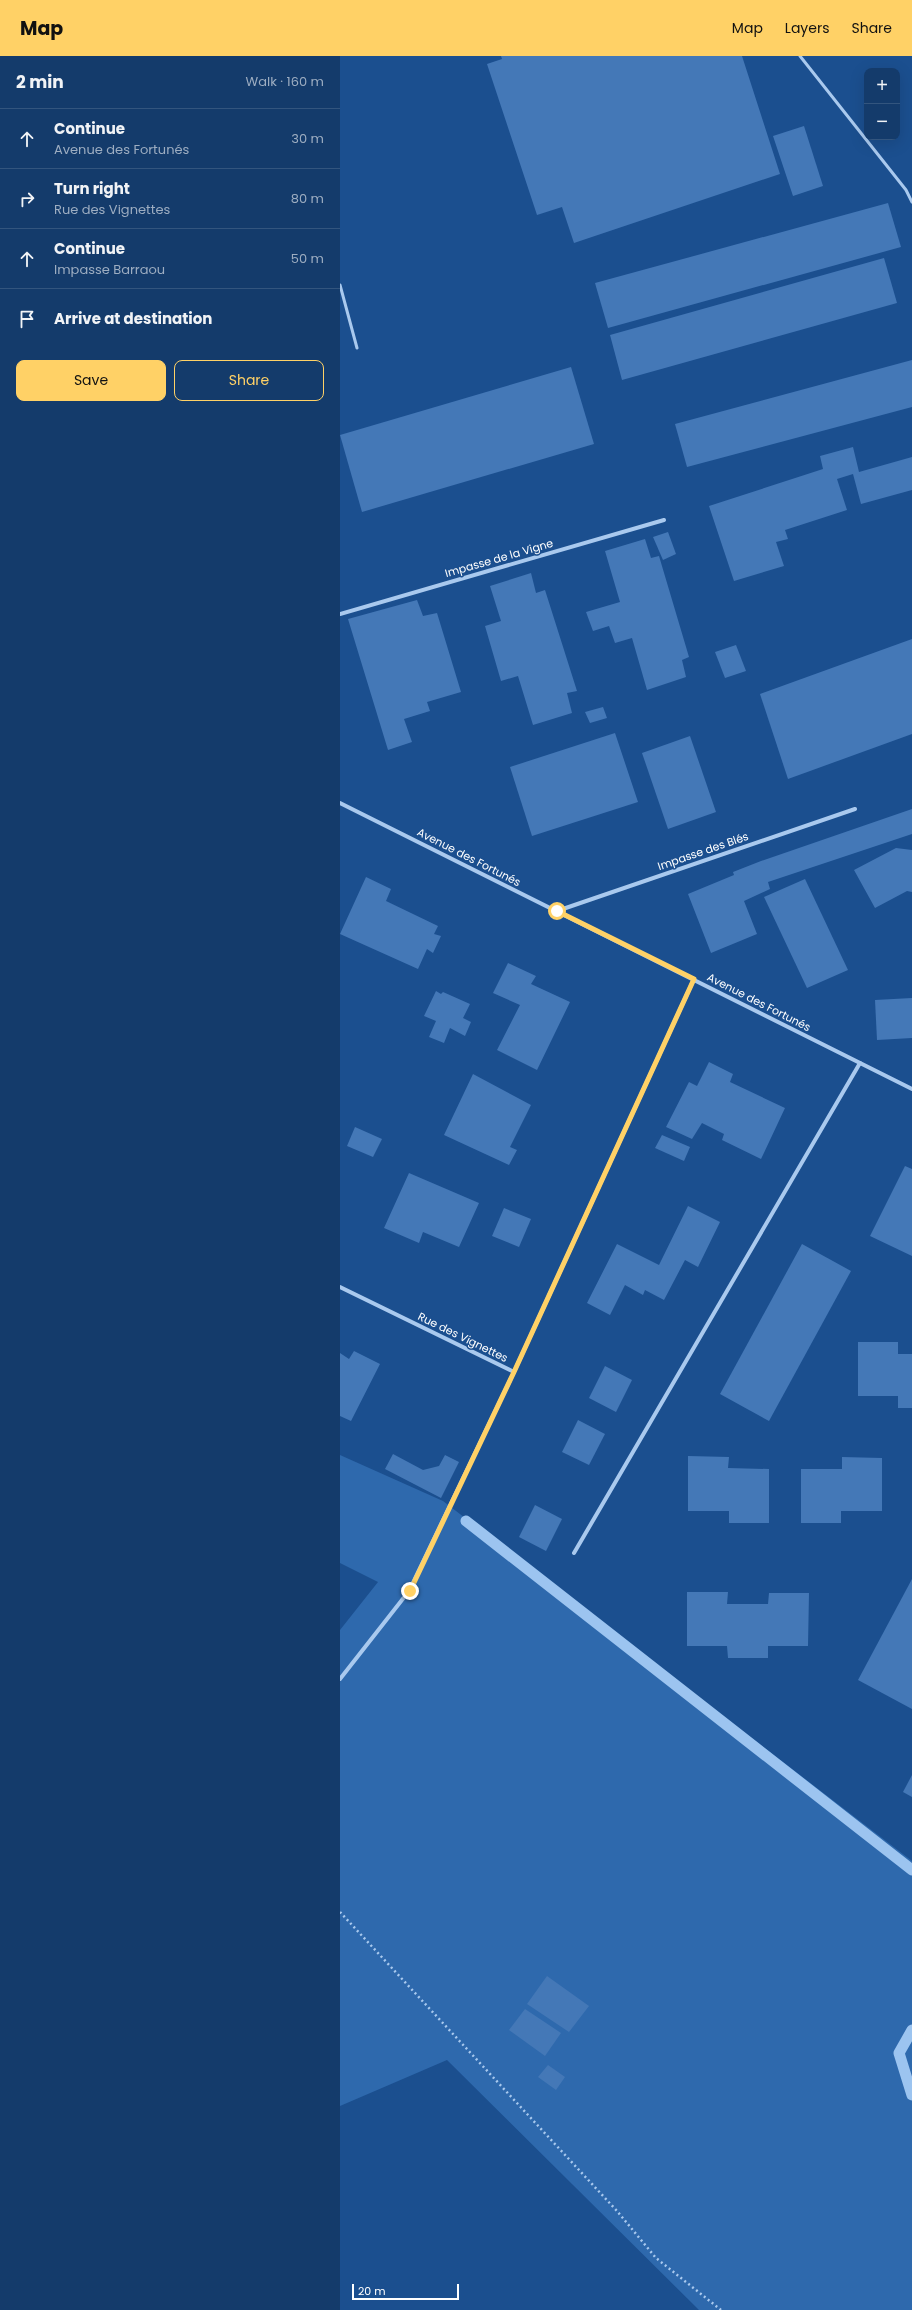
<!DOCTYPE html>
<html lang="en">
<head>
<meta charset="utf-8">
<style>
  :root { --surface:#143b6b; --page:#1d4271; --text:#f1f3f6; --muted:#9dadc1; --line:#33557e; --accent:#ffd166 }
  body { margin:0; font-family:Poppins,sans-serif; background:var(--page); color:var(--text) }
  .controls { position:absolute; right:12px; top:12px; display:grid; overflow:hidden; border-radius:8px; box-shadow:0 4px 16px #0002 }
  .controls button { width:36px; height:36px; display:grid; place-items:center; padding:0; border:0; border-bottom:1px solid var(--line); background:var(--surface); color:var(--text); font:20px sans-serif }
  .scale { position:absolute; left:12px; bottom:10px; width:107px; box-sizing:border-box; padding-left:4px; border:2px solid #fff; border-top:0; font-size:11px; line-height:14px; white-space:nowrap; color:#fff; -webkit-text-stroke:3px #1b4f8f; paint-order:stroke }
  .stop { position:absolute; width:12px; height:12px; margin:-9px; border:3px solid #ffd166; border-radius:50%; background:#fff }
  .stop.end { background:#ffd166; border-color:#fff; box-shadow:0 1px 4px #0008 }
  .list { margin:0; padding:0; list-style:none }
  h2 { display:flex; justify-content:space-between; align-items:center; height:52px; margin:0; padding:0 16px; font-size:17px }
  h2 small { font-size:13px; font-weight:400; color:var(--muted) }
  .list li { display:grid; grid-template-columns:26px 1fr auto; gap:12px; align-items:center; box-sizing:border-box; height:60px; padding:0 16px; border-top:1px solid var(--line) }
  .list b { display:block; font-size:15px; white-space:nowrap }
  .list p { margin:0; font-size:13px; white-space:nowrap; color:var(--muted) }
  .list em { font-size:13px; font-style:normal; color:var(--muted) }
  .actions { display:flex; gap:8px; padding:12px 16px }
  .actions a { flex:1; padding:9px 0; border:1px solid var(--accent); border-radius:8px; text-align:center; font-size:14px; color:var(--accent) }
  .actions .main { background:var(--accent); color:#111 }
  .icon { flex:none; width:22px; height:22px; fill:none; stroke:currentColor; stroke-width:2; stroke-linecap:round; stroke-linejoin:round }
  .map { position:relative; flex:none; width:572px; height:2254px; overflow:hidden }
  header { display:flex; align-items:center; gap:24px; box-sizing:border-box; height:56px; padding:0 20px; background:var(--accent); color:#111 }
  header strong { font-size:19px }
  nav { display:flex; gap:22px; margin-inline-start:auto; font-size:14px }
  main { display:flex }
  aside { flex:1; background:var(--surface) }
  .map>svg:first-child { display:block }
</style>
</head>
<body>
<header>
<strong>Map</strong>
<nav><a>Map</a><a>Layers</a><a>Share</a></nav>
</header>
<main>
<aside>
<h2>2 min<small>Walk · 160 m</small></h2>
<ul class="list">
<li><svg class="icon" aria-label="ahead" viewBox="0 0 24 24"><path d="M12 20V5M6 11l6-6 6 6"/></svg><div><b>Continue</b><p>Avenue des Fortunés</p></div><em>30 m</em></li>
<li><svg class="icon" aria-label="right" viewBox="0 0 24 24"><path d="M7 20v-9h11M14 6l5 5-5 5"/></svg><div><b>Turn right</b><p>Rue des Vignettes</p></div><em>80 m</em></li>
<li><svg class="icon" aria-label="ahead" viewBox="0 0 24 24"><path d="M12 20V5M6 11l6-6 6 6"/></svg><div><b>Continue</b><p>Impasse Barraou</p></div><em>50 m</em></li>
<li><svg class="icon" aria-label="arrive" viewBox="0 0 24 24"><path d="M6 21V4h12l-3 4 3 4H6"/></svg><div><b>Arrive at destination</b></div></li>
</ul>
<div class="actions"><a class="main">Save</a><a>Share</a></div>
</aside>
<div class="map">
<svg width="572" height="2254" viewBox="0 0 572 2254">
  <rect width="100%" height="100%" fill="#1b4f8f"/>
  <path fill="#2e69ad" d="M0,1399L103,1445L572,1805V2254H359L107,2004L0,2050V1574L38,1526L0,1507Z"/>
  <g fill="none" stroke-linecap="round" stroke-linejoin="round">
    <g stroke="#9cc4f0" stroke-width="11">
      <path d="M126,1465L572,1814"/>
      <path d="M572,1974L559,1997L572,2039"/>
    </g>
  </g>
  <g fill="#4478b7">
    <path d="M161,0H402L440,118L234,187L222,151L197,159L147,8L162,3Z"/>
    <path d="M464,70L483,130L453,140L433,80Z"/>
    <path d="M548,147L561,191L268,272L255,227Z"/>
    <path d="M544,202L557,247L282,324L270,279Z"/>
    <path d="M572,304V351L347,411L335,368Z"/>
    <path d="M231,311L254,388L22,456L0,379Z"/>
    <path d="M513,391L519,416L572,401V434L521,448L513,418L497,423L507,454L445,474L448,483L436,486L444,510L394,525L369,450L483,413L480,400Z"/>
    <path d="M328,476L336,498L323,504L313,481Z"/>
    <path d="M305,483L311,502L319,500L349,601L342,604L346,621L307,634L292,582L275,587L269,570L253,575L246,556L280,546L265,495Z"/>
    <path d="M191,517L196,537L205,534L237,635L227,637L232,657L193,669L178,620L161,625L145,570L161,565L150,530Z"/>
    <path d="M77,544L83,560L97,557L121,636L87,646L90,655L64,663L72,686L48,694L8,563Z"/>
    <path d="M572,583V678L448,723L420,638Z"/>
    <path d="M396,589L406,615L385,622L375,596Z"/>
    <path d="M263,651L267,662L250,667L245,656Z"/>
    <path d="M275,677L298,746L192,780L170,711Z"/>
    <path d="M350,680L376,756L328,773L302,697Z"/>
    <path d="M572,753V778L428,826L430,833L404,845L417,878L371,897L348,838L394,819L393,816L421,805Z"/>
    <path d="M556,792L572,794V836L567,835L535,852L514,814Z"/>
    <path d="M26,821L51,833L46,845L98,870L94,878L101,880L93,897L87,893L78,913L0,878Z"/>
    <path d="M465,823L508,914L467,932L424,841Z"/>
    <path d="M168,907L196,920L191,928L230,946L197,1014L157,994L180,949L153,937Z"/>
    <path d="M96,935L101,938L103,936L130,948L123,962L131,966L125,980L110,972L104,987L89,981L96,965L84,960Z"/>
    <path d="M572,942V982L537,984L535,944Z"/>
    <path d="M369,1006L393,1018L390,1026L445,1052L421,1103L382,1084L384,1078L362,1067L352,1083L326,1071L349,1026L357,1030Z"/>
    <path d="M133,1018L191,1049L170,1091L177,1094L169,1109L104,1079Z"/>
    <path d="M15,1071L42,1083L33,1101L7,1090Z"/>
    <path d="M322,1079L350,1091L344,1105L315,1092Z"/>
    <path d="M565,1110L572,1113V1200L530,1180Z"/>
    <path d="M69,1117L139,1147L119,1191L83,1176L79,1187L44,1172Z"/>
    <path d="M348,1150L380,1166L358,1211L345,1204L324,1244L305,1234L303,1239L285,1229L270,1259L247,1247L277,1188L319,1209Z"/>
    <path d="M164,1152L191,1163L179,1191L152,1180Z"/>
    <path d="M462,1188L511,1215L429,1365L380,1338Z"/>
    <path d="M518,1286H558V1298H572V1352H558V1340H518Z"/>
    <path d="M14,1295L40,1308L11,1365L0,1360V1297L9,1303Z"/>
    <path d="M265,1310L292,1324L276,1356L249,1342Z"/>
    <path d="M238,1364L265,1378L249,1409L222,1396Z"/>
    <path d="M53,1398L83,1414L99,1410L105,1399L119,1406L101,1442L45,1413Z"/>
    <path d="M348,1400L389,1401L388,1412L429,1413V1467H389V1455H348Z"/>
    <path d="M502,1401L542,1402V1455H501V1467H461V1413H502Z"/>
    <path d="M195,1449L222,1463L206,1495L179,1481Z"/>
    <path d="M572,1523V1653L518,1624Z"/>
    <path d="M347,1536H388L387,1548H428L429,1537H469L468,1590H428V1602H388L387,1590H347Z"/>
    <path d="M572,1719V1741L563,1736Z"/>
    <path d="M207,1920L249,1950L229,1976L187,1948Z"/>
    <path d="M185,1953L221,1977L205,2000L169,1974Z"/>
    <path d="M208,2009L225,2021L216,2034L198,2021Z"/>
  </g>
  <g fill="none" stroke-linecap="round" stroke-linejoin="round">
    <path stroke="#a9c9ee" stroke-width="2.5" stroke-dasharray="2 3" stroke-linecap="butt" d="M0,1856L277,2155L316,2202L381,2254"/>
    <g stroke="#a9c9ee" stroke-width="3">
      <path d="M460,0L566,134L572,146"/>
      <path d="M0,229L17,292"/>
    </g>
    <g stroke="#a9c9ee" stroke-width="4">
      <path d="M0,558L324,464"/>
      <path d="M0,747L572,1033"/>
      <path d="M217,855L515,753"/>
      <path d="M0,1231L174,1316L354,923"/>
      <path d="M234,1497L520,1007"/>
      <path d="M0,1623L69,1535L174,1316"/>
    </g>
  </g>
  <g fill="none" stroke-linecap="round" stroke-linejoin="round">
    <path stroke="#ffd166" stroke-width="5" d="M70,1535L174,1316L354,923L217,855"/>
  </g>
  <g text-anchor="middle" stroke-width="3" stroke-linejoin="round" paint-order="stroke">
    <g font-size="11" fill="#fff" stroke="#1b4f8f">
      <text transform="translate(159 502) rotate(-16)" y="4">Impasse de la Vigne</text>
      <text transform="translate(363 795) rotate(-19)" y="4">Impasse des Blés</text>
      <text transform="translate(129 801) rotate(27)" y="4">Avenue des Fortunés</text>
      <text transform="translate(419 946) rotate(27)" y="4">Avenue des Fortunés</text>
      <text transform="translate(123 1281) rotate(26)" y="4">Rue des Vignettes</text>
    </g>
  </g>
</svg>
<div class="controls">
<button>+</button>
<button>−</button>
</div>
<div class="scale">20 m</div>
<div class="stop" style="left:217px;top:855px"></div>
<div class="stop end" style="left:70px;top:1535px"></div>
</div>
</main>
</body>
</html>
